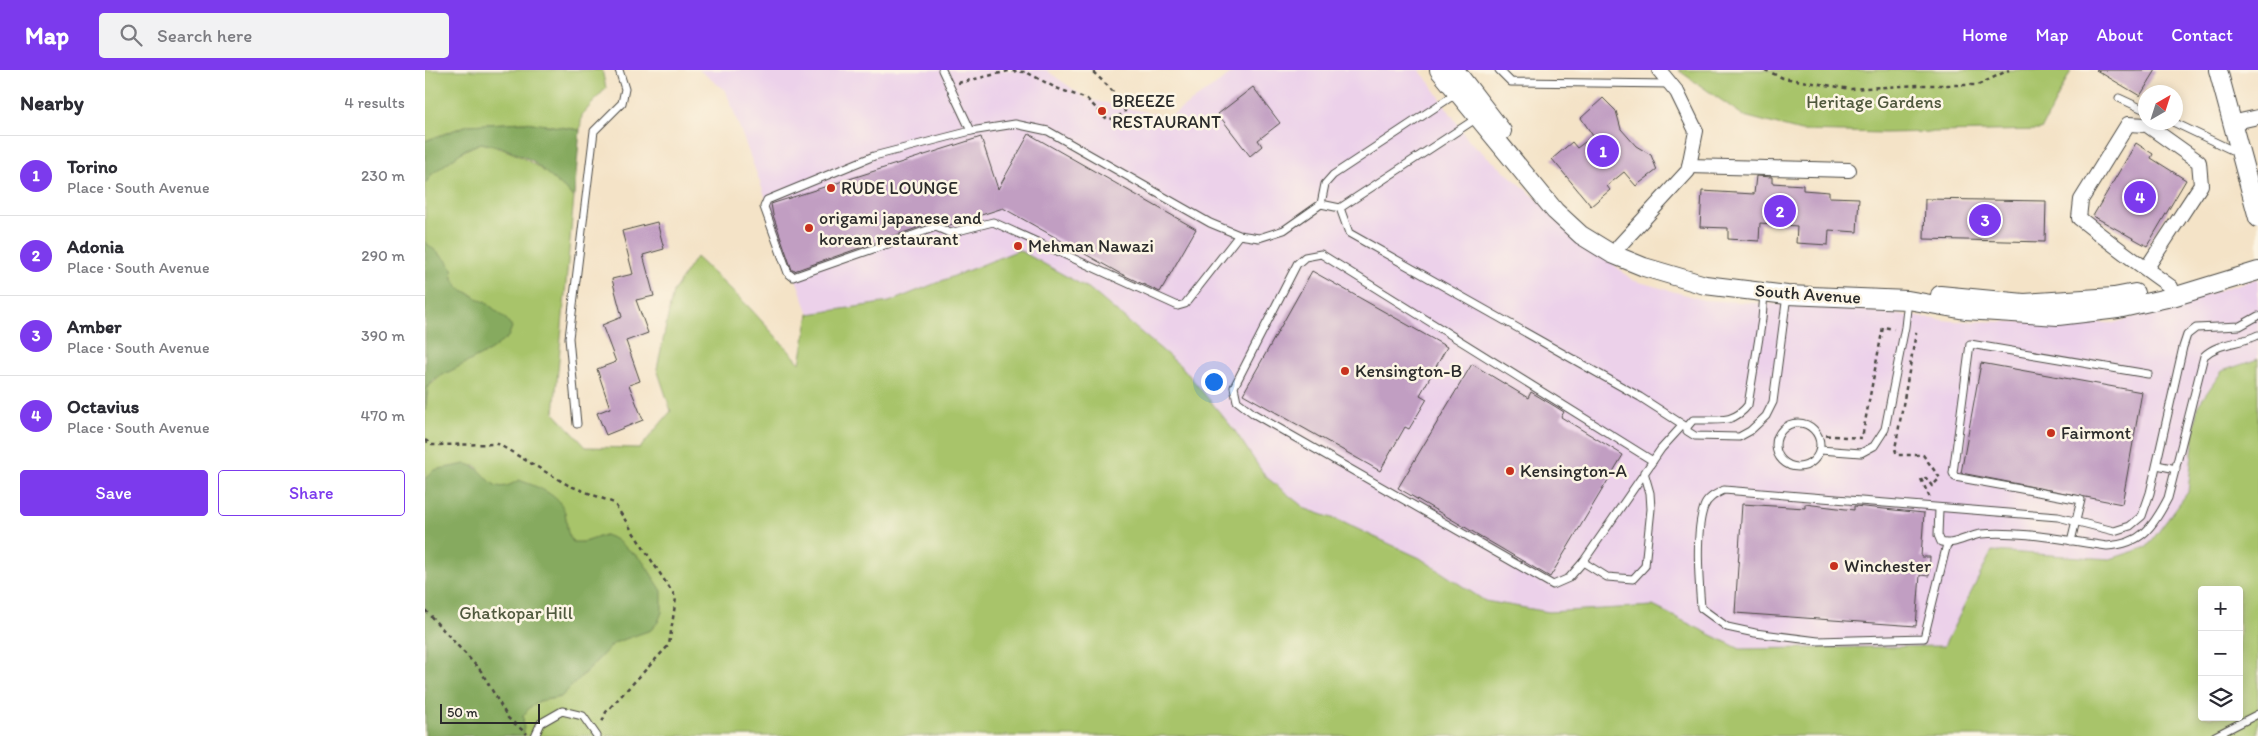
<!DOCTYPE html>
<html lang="en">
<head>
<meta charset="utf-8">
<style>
  :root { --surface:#fff; --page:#f2f2f3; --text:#2b2b33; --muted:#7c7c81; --line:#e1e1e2; --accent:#7c3aed }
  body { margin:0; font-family:Itim,sans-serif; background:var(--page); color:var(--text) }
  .controls { position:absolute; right:15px; bottom:15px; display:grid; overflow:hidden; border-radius:5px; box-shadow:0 2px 12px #0003 }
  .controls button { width:45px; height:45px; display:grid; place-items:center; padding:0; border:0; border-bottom:1px solid var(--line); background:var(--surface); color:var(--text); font:25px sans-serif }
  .compass { position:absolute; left:1713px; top:15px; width:45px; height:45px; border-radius:50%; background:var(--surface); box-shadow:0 2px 12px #0003; rotate:39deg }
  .scale { position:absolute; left:15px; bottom:12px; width:100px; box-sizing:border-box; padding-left:5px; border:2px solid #2b2b2b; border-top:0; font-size:14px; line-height:18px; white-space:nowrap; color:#2b2b2b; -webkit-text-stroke:4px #fcf5e5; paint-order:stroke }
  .you { position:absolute; left:788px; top:311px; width:18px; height:18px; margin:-12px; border:4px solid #fff; border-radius:50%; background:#1a73e8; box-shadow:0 0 0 8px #1a73e833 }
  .badge { display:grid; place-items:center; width:32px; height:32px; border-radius:50%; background:var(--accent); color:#fff; font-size:16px; font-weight:700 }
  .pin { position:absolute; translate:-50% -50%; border:2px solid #fff; box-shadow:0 1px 5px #0006 }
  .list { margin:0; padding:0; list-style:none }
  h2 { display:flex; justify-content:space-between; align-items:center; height:65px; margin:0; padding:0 20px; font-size:21px }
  h2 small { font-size:16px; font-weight:400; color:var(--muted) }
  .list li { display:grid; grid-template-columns:32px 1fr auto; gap:15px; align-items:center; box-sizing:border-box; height:80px; padding:0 20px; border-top:1px solid var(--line) }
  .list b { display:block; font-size:19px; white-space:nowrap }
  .list p { margin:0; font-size:16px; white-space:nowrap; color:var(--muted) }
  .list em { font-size:16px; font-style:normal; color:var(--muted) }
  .actions { display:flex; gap:10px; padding:15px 20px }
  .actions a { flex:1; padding:11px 0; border:1px solid var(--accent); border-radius:5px; text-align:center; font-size:18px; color:var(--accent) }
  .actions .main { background:var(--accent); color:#fff }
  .icon { flex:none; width:28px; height:28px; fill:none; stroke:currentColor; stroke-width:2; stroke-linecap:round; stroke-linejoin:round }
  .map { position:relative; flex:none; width:1833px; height:666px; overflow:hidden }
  header { display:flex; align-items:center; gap:30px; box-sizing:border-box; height:70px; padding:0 25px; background:var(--accent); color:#fff }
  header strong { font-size:24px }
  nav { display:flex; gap:28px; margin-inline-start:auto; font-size:18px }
  .search { width:350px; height:45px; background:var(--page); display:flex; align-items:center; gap:12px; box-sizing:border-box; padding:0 18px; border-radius:5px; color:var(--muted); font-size:19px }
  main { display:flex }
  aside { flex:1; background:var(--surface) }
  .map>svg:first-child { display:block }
</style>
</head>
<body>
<header>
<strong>Map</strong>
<div class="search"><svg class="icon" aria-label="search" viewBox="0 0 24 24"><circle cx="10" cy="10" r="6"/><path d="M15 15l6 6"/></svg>Search here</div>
<nav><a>Home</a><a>Map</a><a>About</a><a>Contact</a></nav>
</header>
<main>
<aside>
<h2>Nearby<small>4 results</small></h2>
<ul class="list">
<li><span class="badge">1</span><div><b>Torino</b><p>Place · South Avenue</p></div><em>230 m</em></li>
<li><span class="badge">2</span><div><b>Adonia</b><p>Place · South Avenue</p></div><em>290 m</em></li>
<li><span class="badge">3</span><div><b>Amber</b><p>Place · South Avenue</p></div><em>390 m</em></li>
<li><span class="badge">4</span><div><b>Octavius</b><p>Place · South Avenue</p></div><em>470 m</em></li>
</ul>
<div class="actions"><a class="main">Save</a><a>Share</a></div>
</aside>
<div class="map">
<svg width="1833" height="666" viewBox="0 0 1833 666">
  <rect width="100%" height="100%" fill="#fcf5e5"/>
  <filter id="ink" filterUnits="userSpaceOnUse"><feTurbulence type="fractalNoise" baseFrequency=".02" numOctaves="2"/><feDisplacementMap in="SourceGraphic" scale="10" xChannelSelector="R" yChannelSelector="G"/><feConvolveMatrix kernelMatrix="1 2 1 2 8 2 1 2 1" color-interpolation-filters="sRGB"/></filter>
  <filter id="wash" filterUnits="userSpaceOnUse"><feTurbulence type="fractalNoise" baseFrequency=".0096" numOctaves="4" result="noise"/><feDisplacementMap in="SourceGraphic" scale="20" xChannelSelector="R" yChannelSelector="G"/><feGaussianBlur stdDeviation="1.12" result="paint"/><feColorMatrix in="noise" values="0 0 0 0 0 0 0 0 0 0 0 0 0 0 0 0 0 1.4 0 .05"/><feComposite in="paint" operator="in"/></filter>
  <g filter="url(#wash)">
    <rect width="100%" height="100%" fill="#f4e3c7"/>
    <path fill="#ecd1ea" d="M274,0H621L662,29L744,47L812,0H994L1005,13L1044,71L1207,210L1279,230L1419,238L1527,251L1689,253L1833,208V289L1797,302L1772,337L1763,422L1722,477L1685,489L1567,482L1520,576L1315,579L1228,536L1124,542L1060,531L995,488L913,450L881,439L840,406L810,361L758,298L666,220L594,180L464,232L384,244L301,21Z"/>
    <g fill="#a8c46b" stroke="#6a784b" fill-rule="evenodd">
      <path d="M0,0H177L181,18L157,45L155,60L100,52L43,55L0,71Z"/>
      <path d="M1253,0H1643L1646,1L1616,60L1459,63L1376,61L1319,46Z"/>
      <path d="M56,73C97,82 119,99 149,127L129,343L161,377L215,378L246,341L232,299L248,222L271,187L324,237L375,293L384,244L464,232L594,180L666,220L758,298L810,361L840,406L881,439L913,450L995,488L1060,531L1124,542L1228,536L1315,579L1519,576L1567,481L1685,489L1722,477L1763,422L1772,337L1797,301L1833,289V666H99L98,645L105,637L114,631L136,627L189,573L206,566L180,465L159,472L149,473L142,464L140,442L85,416L75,418L65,413L51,396L9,400L0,409V341L3,317L19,303L66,280L63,234L34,218L28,209L27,199L0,172C0,159 0,123 0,113C6,98 42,78 56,73ZM1777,520H1814V647H1777Z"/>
    </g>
    <g fill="#86aa5f" stroke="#586a45">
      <path d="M100,52L155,60L149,127L106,90L76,77L56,73L41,79L7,104L0,114V71L43,55Z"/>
      <path d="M0,172L21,190L27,199L28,209L34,218L63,234L81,249L87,257L83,267L66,280L10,309L3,317L0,341Z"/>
      <path d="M41,394C66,399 63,430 94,410C110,416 135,424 140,443C143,456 140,461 148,472H159L180,465L190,469L217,490L237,521V542L233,552L226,560L189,573L136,627L114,631L105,637L98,646L99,666H0V409L9,400Z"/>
    </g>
    <g id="blocks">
      <g fill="#c19ec2">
        <path d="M1671,0H1731L1715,26Z"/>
        <path d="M828,17L855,53L833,70L837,76L825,86L793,44Z"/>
        <path d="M1178,28L1191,41L1196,59L1211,76L1226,85L1232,100L1211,116L1199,102L1182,116L1185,120L1166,136L1127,89L1147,72L1152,78L1168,66L1156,48Z"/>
        <path d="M604,64L771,159L735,222L694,203L578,138L522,156L509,152L369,201L367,200L348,145L346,134L556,67L573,119Z"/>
        <path d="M1711,73L1728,84L1726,88L1761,110L1722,176L1668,146Z"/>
        <path d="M1331,106L1347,107V113L1378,115V120L1404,122V127L1434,128L1432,162L1404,160L1403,175L1371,173L1372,156L1335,153L1334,171L1303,169V158L1275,157L1277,121L1329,124Z"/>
        <path d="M1500,129L1621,131L1620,172L1499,169Z"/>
        <path d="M232,152L239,179L218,185L229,226L211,230L223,263L201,271L215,311L204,315L218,350L181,365L172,343L185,338L172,299L191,292L177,255L197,247L187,209L208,204L197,161Z"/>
        <path d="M887,201L1022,277L995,325L1002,329L984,359L980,357L955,401L818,324Z"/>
        <path d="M1556,293L1717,322L1697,434L1536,403Z"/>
        <path d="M1047,294L1103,328L1106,322L1131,337L1139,342L1136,347L1198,385L1125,507L973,418Z"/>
        <path d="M1317,434L1380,438V434L1429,440V436L1499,443L1496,487H1505L1504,506L1495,505L1491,556L1310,543Z"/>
      </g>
    </g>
  </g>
  <g filter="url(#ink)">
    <use href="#blocks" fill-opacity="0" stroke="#494742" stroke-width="1"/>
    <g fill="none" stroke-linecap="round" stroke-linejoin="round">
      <defs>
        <g id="service">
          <path d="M517,0L546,61"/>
          <path d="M1074,0L1086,12L1246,14"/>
          <path d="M1694,28L1720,40"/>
          <path d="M1748,52L1813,83"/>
          <path d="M896,134L915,138L1052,48"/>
          <path d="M915,138L924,163L1215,327L1260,356"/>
          <path d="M814,165L760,234L753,236L568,152L525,163L511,157L368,207L363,203L339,137L342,130L449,86L546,61L590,54L623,61L785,153L814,165L834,168L859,160L896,134L900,114L908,105L1032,23"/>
          <circle cx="1373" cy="375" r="22"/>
          <path d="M152,354L144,268L169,61L197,33L200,19L194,0"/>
          <path d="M1262,357V361L1270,366L1314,367L1325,361L1341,346L1348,332L1362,225"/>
          <path d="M1262,357L1268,350C1291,349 1308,355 1323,335L1337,249L1339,223"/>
          <path d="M1395,380L1436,383L1449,376L1460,359L1480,257L1483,230"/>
          <path d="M1228,391L896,184L880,187L872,194L809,317L812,331L829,344L1128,515L1144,508L1158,492L1236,379L1257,356"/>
          <path d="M1732,395L1751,399"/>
          <path d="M1514,439L1513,465L1516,472C1528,476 1542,466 1556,464C1593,460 1644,471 1682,476C1717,474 1728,457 1743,428L1779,286C1794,272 1815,274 1833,265"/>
          <path d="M1646,471L1656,430L1530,407L1528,403L1545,274L1723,304"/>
          <path d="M1522,474L1499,568L1393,571L1330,563L1302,557L1276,538C1274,512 1270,461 1279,437C1282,428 1291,424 1299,420L1633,447L1689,461L1705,456L1717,446L1725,423L1758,277L1762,265L1771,258L1815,256L1833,246"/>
          <path d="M1158,492L1182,507L1208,509L1220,496L1226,439L1225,423L1219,402"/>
          <path d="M110,666L116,653L137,641L158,646L172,666"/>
          <path d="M1790,666L1833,644"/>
        </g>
        <g id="minor">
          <path d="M1815,51L1833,47"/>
          <path d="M1264,96L1424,100"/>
          <path d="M1194,176L1263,101L1271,61L1252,22L1234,0"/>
          <path d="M1721,199L1776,115L1774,92L1722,55L1703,54L1656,130L1654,148C1684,172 1715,195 1746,217"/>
        </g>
        <g id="tertiary">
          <path d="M1014,0L1130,141L1156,165L1187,184L1219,197L1280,215L1362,225L1483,230L1540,240L1633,246L1693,239L1751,226L1833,201"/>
          <path d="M1030,0L1077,61"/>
          <path d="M1793,0L1833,148"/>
          <path d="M1515,225L1599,233L1689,227L1710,223"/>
        </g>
      </defs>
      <use href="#service" stroke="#494742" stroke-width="9"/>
      <use href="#minor" stroke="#494742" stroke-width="16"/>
      <use href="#tertiary" stroke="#494742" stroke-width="20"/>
      <g stroke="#494742" stroke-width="2.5" stroke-dasharray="4 4" stroke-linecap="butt">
        <path d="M1340,0L1358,8L1426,19L1493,15H1553L1584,0"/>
        <path d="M533,13L584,1L601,2L631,18L662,29L682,49L692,48L700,41C694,24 679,13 666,0"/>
        <path d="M1489,263H1491L1470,379L1472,385H1498L1515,408L1507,416L1501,408L1496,409"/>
        <path d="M1393,365L1437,368L1458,257L1469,259"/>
        <path d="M0,370L7,375L73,374L143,415L189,433L251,528L244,575L181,642L176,655"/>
        <path d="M1496,409L1505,428"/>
        <path d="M0,540L56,601L83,648L102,664"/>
      </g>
      <use href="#service" stroke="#fff" stroke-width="7"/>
      <use href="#minor" stroke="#fff" stroke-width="14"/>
      <use href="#tertiary" stroke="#fff" stroke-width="18"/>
    </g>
  </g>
  <g fill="#c8321e" stroke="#fcf5e5" stroke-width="2">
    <circle cx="677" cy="41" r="5"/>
    <circle cx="406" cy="118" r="5"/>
    <circle cx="384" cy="158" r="5"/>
    <circle cx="593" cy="176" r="5"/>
    <circle cx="920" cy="301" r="5"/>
    <circle cx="1626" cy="363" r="5"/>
    <circle cx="1085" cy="401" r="5"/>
    <circle cx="1409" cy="496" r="5"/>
  </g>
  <g text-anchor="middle" stroke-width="5" stroke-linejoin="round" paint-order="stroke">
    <g font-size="18" fill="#2b2b2b" stroke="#fcf5e5" text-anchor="start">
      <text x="687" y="37">BREEZE<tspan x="687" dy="21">RESTAURANT</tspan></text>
      <text x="416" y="124">RUDE LOUNGE</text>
      <text x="394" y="154">origami japanese and<tspan x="394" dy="21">korean restaurant</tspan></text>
      <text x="603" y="182">Mehman Nawazi</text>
      <text x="930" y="307">Kensington-B</text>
      <text x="1636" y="369">Fairmont</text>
      <text x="1095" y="407">Kensington-A</text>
      <text x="1419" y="502">Winchester</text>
    </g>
    <g font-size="18" fill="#50593e" stroke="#fcf5e5">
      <text x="1449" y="38">Heritage Gardens</text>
      <text x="91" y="549">Ghatkopar Hill</text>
    </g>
    <g font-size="18" fill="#2b2b2b" stroke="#fcf5e5">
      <text transform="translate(1383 224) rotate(4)" y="6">South Avenue</text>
    </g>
  </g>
</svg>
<div class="controls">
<button>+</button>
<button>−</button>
<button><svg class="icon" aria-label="layers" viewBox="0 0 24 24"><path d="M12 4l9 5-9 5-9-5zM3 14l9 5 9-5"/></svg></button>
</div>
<svg class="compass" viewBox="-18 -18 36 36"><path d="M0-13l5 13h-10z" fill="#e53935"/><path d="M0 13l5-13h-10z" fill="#7c7c81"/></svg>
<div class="scale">50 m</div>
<div class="you"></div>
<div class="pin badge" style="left:1178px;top:81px">1</div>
<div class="pin badge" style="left:1355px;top:141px">2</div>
<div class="pin badge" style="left:1560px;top:150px">3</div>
<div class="pin badge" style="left:1715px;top:127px">4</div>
</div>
</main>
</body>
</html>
